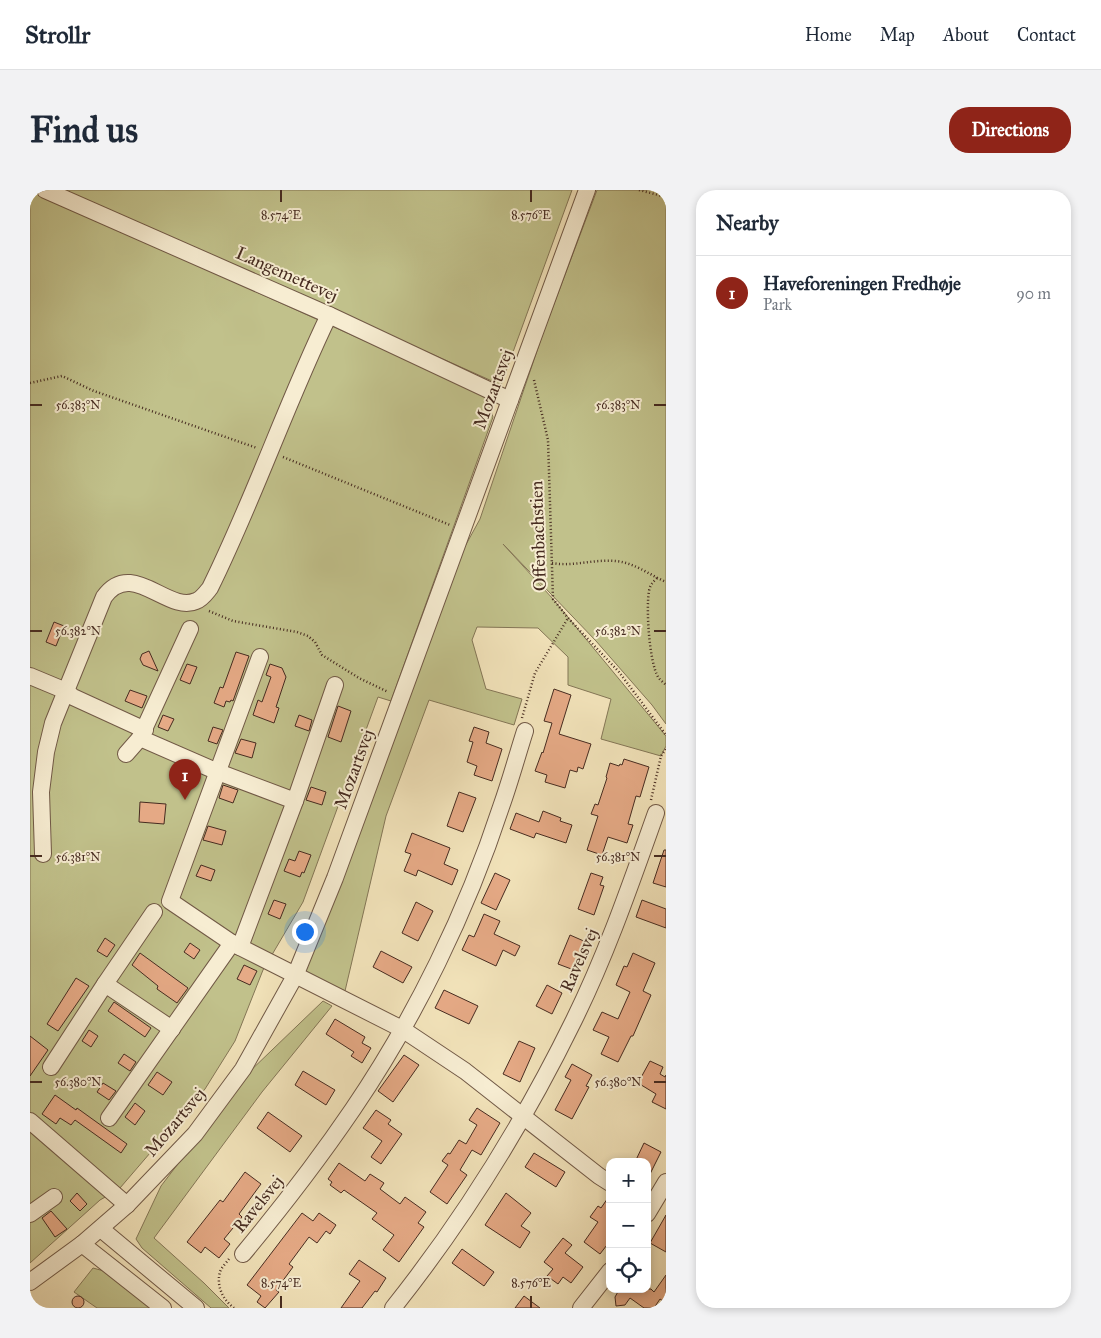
<!DOCTYPE html>
<html lang="en">
<head>
<meta charset="utf-8">
<style>
  :root { --surface:#fff; --page:#f2f2f3; --text:#1f2937; --muted:#747a83; --line:#e0e1e3; --accent:#8f2418 }
  body { margin:0; font-family:"IM FELL Great Primer",serif; background:var(--page); color:var(--text) }
  .controls { position:absolute; right:15px; bottom:15px; display:grid; overflow:hidden; border-radius:10px; box-shadow:0 2px 8px #0003 }
  .controls button { width:45px; height:45px; display:grid; place-items:center; padding:0; border:0; border-bottom:1px solid var(--line); background:var(--surface); color:var(--text); font:25px sans-serif }
  .you { position:absolute; left:274px; top:741px; width:18px; height:18px; margin:-12px; border:4px solid #fff; border-radius:50%; background:#1a73e8; box-shadow:0 0 0 8px #1a73e833 }
  .badge { display:grid; place-items:center; width:32px; height:32px; border-radius:50%; background:var(--accent); color:#fff; font-size:16px; font-weight:700 }
  .pin { position:absolute; translate:-50% -41px; filter:drop-shadow(0 1px 2px #0008) }
  .pin::after { content:''; position:absolute; top:26px; width:18px; height:15px; background:inherit; clip-path:polygon(0 0,100% 0,50% 100%) }
  .list { margin:0; padding:0; list-style:none }
  h2 { display:flex; justify-content:space-between; align-items:center; height:65px; margin:0; padding:0 20px; font-size:21px }
  h2 small { font-size:16px; font-weight:400; color:var(--muted) }
  .list li { display:grid; grid-template-columns:32px 1fr auto; gap:15px; align-items:center; box-sizing:border-box; height:75px; padding:0 20px; border-top:1px solid var(--line) }
  .list b { display:block; font-size:19px; white-space:nowrap }
  .list p { margin:0; font-size:16px; white-space:nowrap; color:var(--muted) }
  .list em { font-size:16px; font-style:normal; color:var(--muted) }
  .icon { flex:none; width:28px; height:28px; fill:none; stroke:currentColor; stroke-width:2; stroke-linecap:round; stroke-linejoin:round }
  .map { position:relative; flex:none; width:636px; height:1118px; overflow:hidden; border-radius:20px }
  header { display:flex; align-items:center; gap:30px; box-sizing:border-box; height:70px; padding:0 25px; background:var(--surface); border-bottom:1px solid var(--line) }
  header strong { font-size:24px }
  nav { display:flex; gap:28px; margin-inline-start:auto; font-size:18px }
  .intro { display:flex; align-items:center; justify-content:space-between; box-sizing:border-box; height:120px; padding:0 30px }
  h1 { margin:0; font-size:35px }
  .button { padding:12px 22px; border-radius:20px; background:var(--accent); color:#fff; font-size:18px; font-weight:700 }
  main { display:flex; gap:30px; padding:0 30px }
  aside { flex:1; background:var(--surface); border-radius:20px; box-shadow:0 2px 8px #0003 }
  .map>svg:first-child { display:block }
</style>
</head>
<body>
<header>
<strong>Strollr</strong>
<nav><a>Home</a><a>Map</a><a>About</a><a>Contact</a></nav>
</header>
<div class="intro"><h1>Find us</h1><a class="button">Directions</a></div>
<main>
<div class="map">
<svg width="636" height="1118" viewBox="0 0 636 1118">
  <rect width="100%" height="100%" fill="#f2e3ba"/>
  <filter id="stains"><feTurbulence type="fractalNoise" baseFrequency=".004" numOctaves="4"/><feColorMatrix values="0 0 0 0 .2 0 0 0 0 .09 0 0 0 0 .02 0 0 0 .5 -.17"/></filter>
  <radialGradient id="worn" r=".72"><stop offset=".6" stop-color="#630" stop-opacity="0"/><stop offset="1" stop-color="#630" stop-opacity=".3"/></radialGradient>
  <g fill="#c1c18b" stroke="#847656">
    <path d="M0,0L455,205L463,227L361,511L348,507L273,712L233,780L205,851L175,899L90,998L0,926Z"/>
    <path d="M34,0H542L471,195Z"/>
    <path d="M567,0H636V534L622,515L566,451L473,354L523,409L636,546V556L631,566L571,549L581,509L538,495V467L508,438L447,437L442,450L456,499L492,509L484,535L399,510L356,626L315,801L275,782L433,360L450,329L513,143Z"/>
    <path d="M293,811L302,816L232,902L124,1048L174,1093L199,1118H181L112,1058L106,1049L131,996L216,885Z"/>
    <path d="M0,940L77,1006L70,1010L0,1073Z"/>
    <path d="M63,1078L74,1081L123,1118H67L44,1102Z"/>
  </g>
  <g fill="#e6aa86" stroke="#462b20">
    <path d="M24,432L34,436L26,456L16,452Z"/>
    <path d="M119,461L128,481L113,475L110,469L112,464Z"/>
    <path d="M206,462L219,466L203,511L201,510L200,512L196,511L194,517L184,513L190,497L193,498Z"/>
    <path d="M157,474L167,477L160,494L150,490Z"/>
    <path d="M240,474L252,478L256,487L246,517L249,518L244,533L223,525L228,510L232,512L241,487L236,485Z"/>
    <path d="M524,499L541,505L529,544L561,554L553,579L548,577L547,582L540,580L535,598L515,592L517,585L505,581L512,562L513,563L522,533L514,531Z"/>
    <path d="M100,500L117,506L112,518L95,511Z"/>
    <path d="M308,516L321,521L311,552L298,547Z"/>
    <path d="M133,525L144,529L138,541L128,537Z"/>
    <path d="M269,525L282,530L279,541L265,536Z"/>
    <path d="M183,537L193,540L187,554L178,551Z"/>
    <path d="M444,537L459,542L456,553L472,559L462,591L444,585L447,576L437,572L443,552L439,551Z"/>
    <path d="M211,549L226,553L222,568L205,563Z"/>
    <path d="M594,569L619,577L610,607L606,606L598,634L603,635L597,653L578,647L572,665L557,660L568,626L561,624L565,614L568,615L577,588L576,587L580,573L589,576L590,574L592,575Z"/>
    <path d="M193,595L208,600L203,613L189,608Z"/>
    <path d="M281,597L296,602L292,615L276,610Z"/>
    <path d="M429,602L446,608L433,642L417,636Z"/>
    <path d="M110,612L136,614L134,634L109,632Z"/>
    <path d="M513,621L531,628L530,631L542,635L536,653L506,643L504,648L480,639L486,623L509,632Z"/>
    <path d="M178,636L196,641L192,655L173,650Z"/>
    <path d="M382,643L420,658L414,674L428,680L422,695L388,680L386,686L374,681L381,664L375,662Z"/>
    <path d="M634,660H636V697L623,693Z"/>
    <path d="M269,661L281,665L274,683L272,682L270,687L254,681L259,669L265,671Z"/>
    <path d="M171,675L185,680L181,691L166,686Z"/>
    <path d="M465,683L480,690L466,720L451,713Z"/>
    <path d="M561,683L573,687L570,695L574,696L564,725L548,719Z"/>
    <path d="M244,710L256,714L250,729L238,724Z"/>
    <path d="M612,710L636,719V738L606,727Z"/>
    <path d="M386,712L403,721L388,751L372,743Z"/>
    <path d="M454,724L470,731L464,744L490,756L485,766L473,760L466,776L432,760L439,745L444,747Z"/>
    <path d="M540,745L556,752L544,780L528,774Z"/>
    <path d="M75,748L85,755L77,767L67,761Z"/>
    <path d="M160,753L170,760L164,769L154,762Z"/>
    <path d="M351,761L382,777L373,793L343,777Z"/>
    <path d="M110,763L158,798L147,813L127,799L128,796L102,775Z"/>
    <path d="M603,763L625,773L613,801L621,805L603,846H601L588,872L571,864L579,847L563,840L572,822L588,829L600,802L586,795L594,776L597,777Z"/>
    <path d="M214,775L227,781L220,795L207,789Z"/>
    <path d="M46,788L59,796L28,841L17,834Z"/>
    <path d="M517,795L532,803L522,824L506,816Z"/>
    <path d="M414,800L448,816L439,834L405,818Z"/>
    <path d="M84,812L121,838L115,847L78,821Z"/>
    <path d="M305,829L335,847L332,853L341,858L332,873L321,866L324,862L296,844Z"/>
    <path d="M59,840L68,846L61,857L52,851Z"/>
    <path d="M0,846L18,860L0,886Z"/>
    <path d="M489,851L505,858L490,892L473,884Z"/>
    <path d="M94,864L106,872L100,881L88,873Z"/>
    <path d="M374,865L389,875L363,912L348,901Z"/>
    <path d="M620,871L633,877L630,884L635,887L636,885V919L622,912L626,904L608,893Z"/>
    <path d="M542,874L562,885L556,896L559,897L542,929L525,920L541,890L535,887Z"/>
    <path d="M273,881L305,900L296,915L265,895Z"/>
    <path d="M127,882L142,892L133,905L118,895Z"/>
    <path d="M73,893L86,901L79,910L67,902Z"/>
    <path d="M25,905L46,920L47,918L97,954L91,963L45,930L41,935L30,928L26,934L12,924Z"/>
    <path d="M105,913L115,921L105,935L95,927Z"/>
    <path d="M447,918L470,933L451,965L442,960L430,980L437,985L417,1014L400,1002L418,975L412,971L418,963L420,964L429,950L436,954L447,935L439,930Z"/>
    <path d="M346,920L361,930L358,934L372,944L351,974L341,967L352,951L333,938Z"/>
    <path d="M238,922L272,946L260,962L227,938Z"/>
    <path d="M614,953L631,962L617,990V972H605Z"/>
    <path d="M504,963L535,982L526,997L495,977Z"/>
    <path d="M309,973L335,991L340,984L354,993L350,999L370,1014L375,1007L396,1022L388,1033L394,1037L369,1072L353,1060L364,1045L342,1029L347,1023L314,1000L311,1003L300,995L302,992L298,989Z"/>
    <path d="M215,982L231,994L209,1024L212,1027L194,1049L200,1054L189,1068L175,1057L171,1063L157,1052L190,1010L193,1012Z"/>
    <path d="M47,1003L57,1014L50,1021L40,1011Z"/>
    <path d="M476,1003L501,1023L491,1036L500,1042L490,1058L455,1035Z"/>
    <path d="M580,1005V1051L570,1064L554,1052L568,1032L560,1027L568,1016L571,1018Z"/>
    <path d="M21,1021L37,1039L25,1047L12,1028Z"/>
    <path d="M272,1023L283,1031L289,1023L306,1035L300,1044L296,1041L287,1053L279,1047L259,1074L263,1077L246,1100L249,1102L235,1118L227,1112L231,1106L217,1095Z"/>
    <path d="M636,1025V1062L620,1053Z"/>
    <path d="M533,1048L542,1055L535,1063L553,1077L541,1093L533,1087L528,1094L517,1086L523,1079L514,1072Z"/>
    <path d="M432,1059L464,1082L454,1096L422,1073Z"/>
    <path d="M329,1070L356,1088L347,1102L345,1101L332,1118H311L330,1091L319,1084Z"/>
    <path d="M636,1085V1113L630,1109L624,1118H614L600,1108L595,1115L586,1116L585,1107L589,1100L588,1099H621L624,1102Z"/>
    <path d="M494,1106L510,1118H485Z"/>
    <circle cx="48" cy="1112" r="6"/>
  </g>
  <g fill="none" stroke-linecap="round" stroke-linejoin="round">
    <defs>
      <g id="minor">
        <path d="M15,0L299,125L480,210"/>
        <path d="M160,439L110,548L188,582L265,611L210,757"/>
        <path d="M230,467L140,711L202,753L372,839L435,881L569,986L580,993"/>
        <path d="M0,486L36,501L43,507L115,540"/>
        <path d="M96,564L110,548"/>
        <path d="M265,611L305,495"/>
        <path d="M13,664L11,602L16,562L23,533L74,407C102,368 138,424 166,411C172,409 176,403 180,398C224,309 256,214 299,125"/>
        <path d="M124,722L75,794L142,839"/>
        <path d="M21,877L75,794"/>
        <path d="M79,928L202,753"/>
        <path d="M0,931L97,1015"/>
        <path d="M0,1024L24,1007"/>
        <path d="M617,1024L636,992"/>
        <path d="M71,1039L166,1118"/>
        <path d="M52,1054L133,1118"/>
        <path d="M213,1064C252,1017 289,969 323,919C385,828 437,721 471,617C480,592 487,566 495,541"/>
        <path d="M0,1092L52,1054L97,1015L165,944L213,879L265,786L305,688L557,0"/>
        <path d="M363,1118C434,1029 494,932 544,830C577,763 601,693 626,623"/>
        <path d="M551,1118L580,1081"/>
      </g>
    </defs>
    <use href="#minor" stroke="#715946" stroke-width="18"/>
    <g stroke="#462b20" stroke-width="2.5" stroke-dasharray="1 2.5" stroke-linecap="butt">
      <path d="M609,0L636,7"/>
      <path d="M504,190L518,250L523,409L538,428L589,482L636,545"/>
      <path d="M0,193L32,186L64,201L227,258"/>
      <path d="M253,267L420,335"/>
      <path d="M522,373C543,377 563,369 585,371C603,372 620,385 636,392"/>
      <path d="M627,388C623,392 620,395 619,401C616,418 619,471 628,487C630,490 633,492 636,495"/>
      <path d="M179,421L203,431L267,442L278,446L285,452L292,465L329,488L358,502"/>
      <path d="M492,528L505,483L538,428"/>
      <path d="M621,610L631,566L636,559"/>
      <path d="M199,1069C196,1073 191,1078 190,1082C186,1096 193,1110 204,1118"/>
    </g>
    <use href="#minor" stroke="#f7edd2" stroke-width="16"/>
  </g>
  <path fill="none" stroke="#462b20" stroke-width="2" d="M251,0V12M501,0V12M0,215H12M624,215H636M0,441H12M624,441H636M0,666H12M624,666H636M0,892H12M624,892H636M251,1106V1118M501,1106V1118"/>
  <g text-anchor="middle" stroke-width="4" stroke-linejoin="round" paint-order="stroke">
    <g font-size="18" fill="#462b20" stroke="#f7edd2">
      <text transform="translate(257 84) rotate(24)" y="6">Langemettevej</text>
      <text transform="translate(463 199) rotate(-70)" y="6">Mozartsvej</text>
      <text transform="translate(508 346) rotate(-92)" y="6">Offenbachstien</text>
      <text transform="translate(324 579) rotate(-70)" y="6">Mozartsvej</text>
      <text transform="translate(549 770) rotate(-66)" y="6">Ravelsvej</text>
      <text transform="translate(145 932) rotate(-50)" y="6">Mozartsvej</text>
      <text transform="translate(228 1014) rotate(-51)" y="6">Ravelsvej</text>
    </g>
  </g>
  <g font-size="12" text-anchor="middle" fill="#462b20" stroke="#f7edd2" stroke-width="4" stroke-linejoin="round" paint-order="stroke">
    <text x="251" y="29">8.574°E</text>
    <text x="501" y="29">8.576°E</text>
    <text x="48" y="219">56.383°N</text>
    <text x="588" y="219">56.383°N</text>
    <text x="48" y="445">56.382°N</text>
    <text x="588" y="445">56.382°N</text>
    <text x="48" y="671">56.381°N</text>
    <text x="588" y="671">56.381°N</text>
    <text x="48" y="896">56.380°N</text>
    <text x="588" y="896">56.380°N</text>
    <text x="251" y="1097">8.574°E</text>
    <text x="501" y="1097">8.576°E</text>
  </g>
  <rect width="100%" height="100%" filter="url(#stains)"/>
  <rect width="100%" height="100%" fill="url(#worn)"/>
</svg>
<div class="controls">
<button>+</button>
<button>−</button>
<button><svg class="icon" aria-label="locate" viewBox="0 0 24 24"><circle cx="12" cy="12" r="6"/><path d="M12 2v4M12 18v4M2 12h4M18 12h4"/></svg></button>
</div>
<div class="you"></div>
<div class="pin badge" style="left:155px;top:610px">1</div>
</div>
<aside>
<h2>Nearby<small></small></h2>
<ul class="list">
<li><span class="badge">1</span><div><b>Haveforeningen Fredhøje</b><p>Park</p></div><em>90 m</em></li>
</ul>
</aside>
</main>
</body>
</html>
